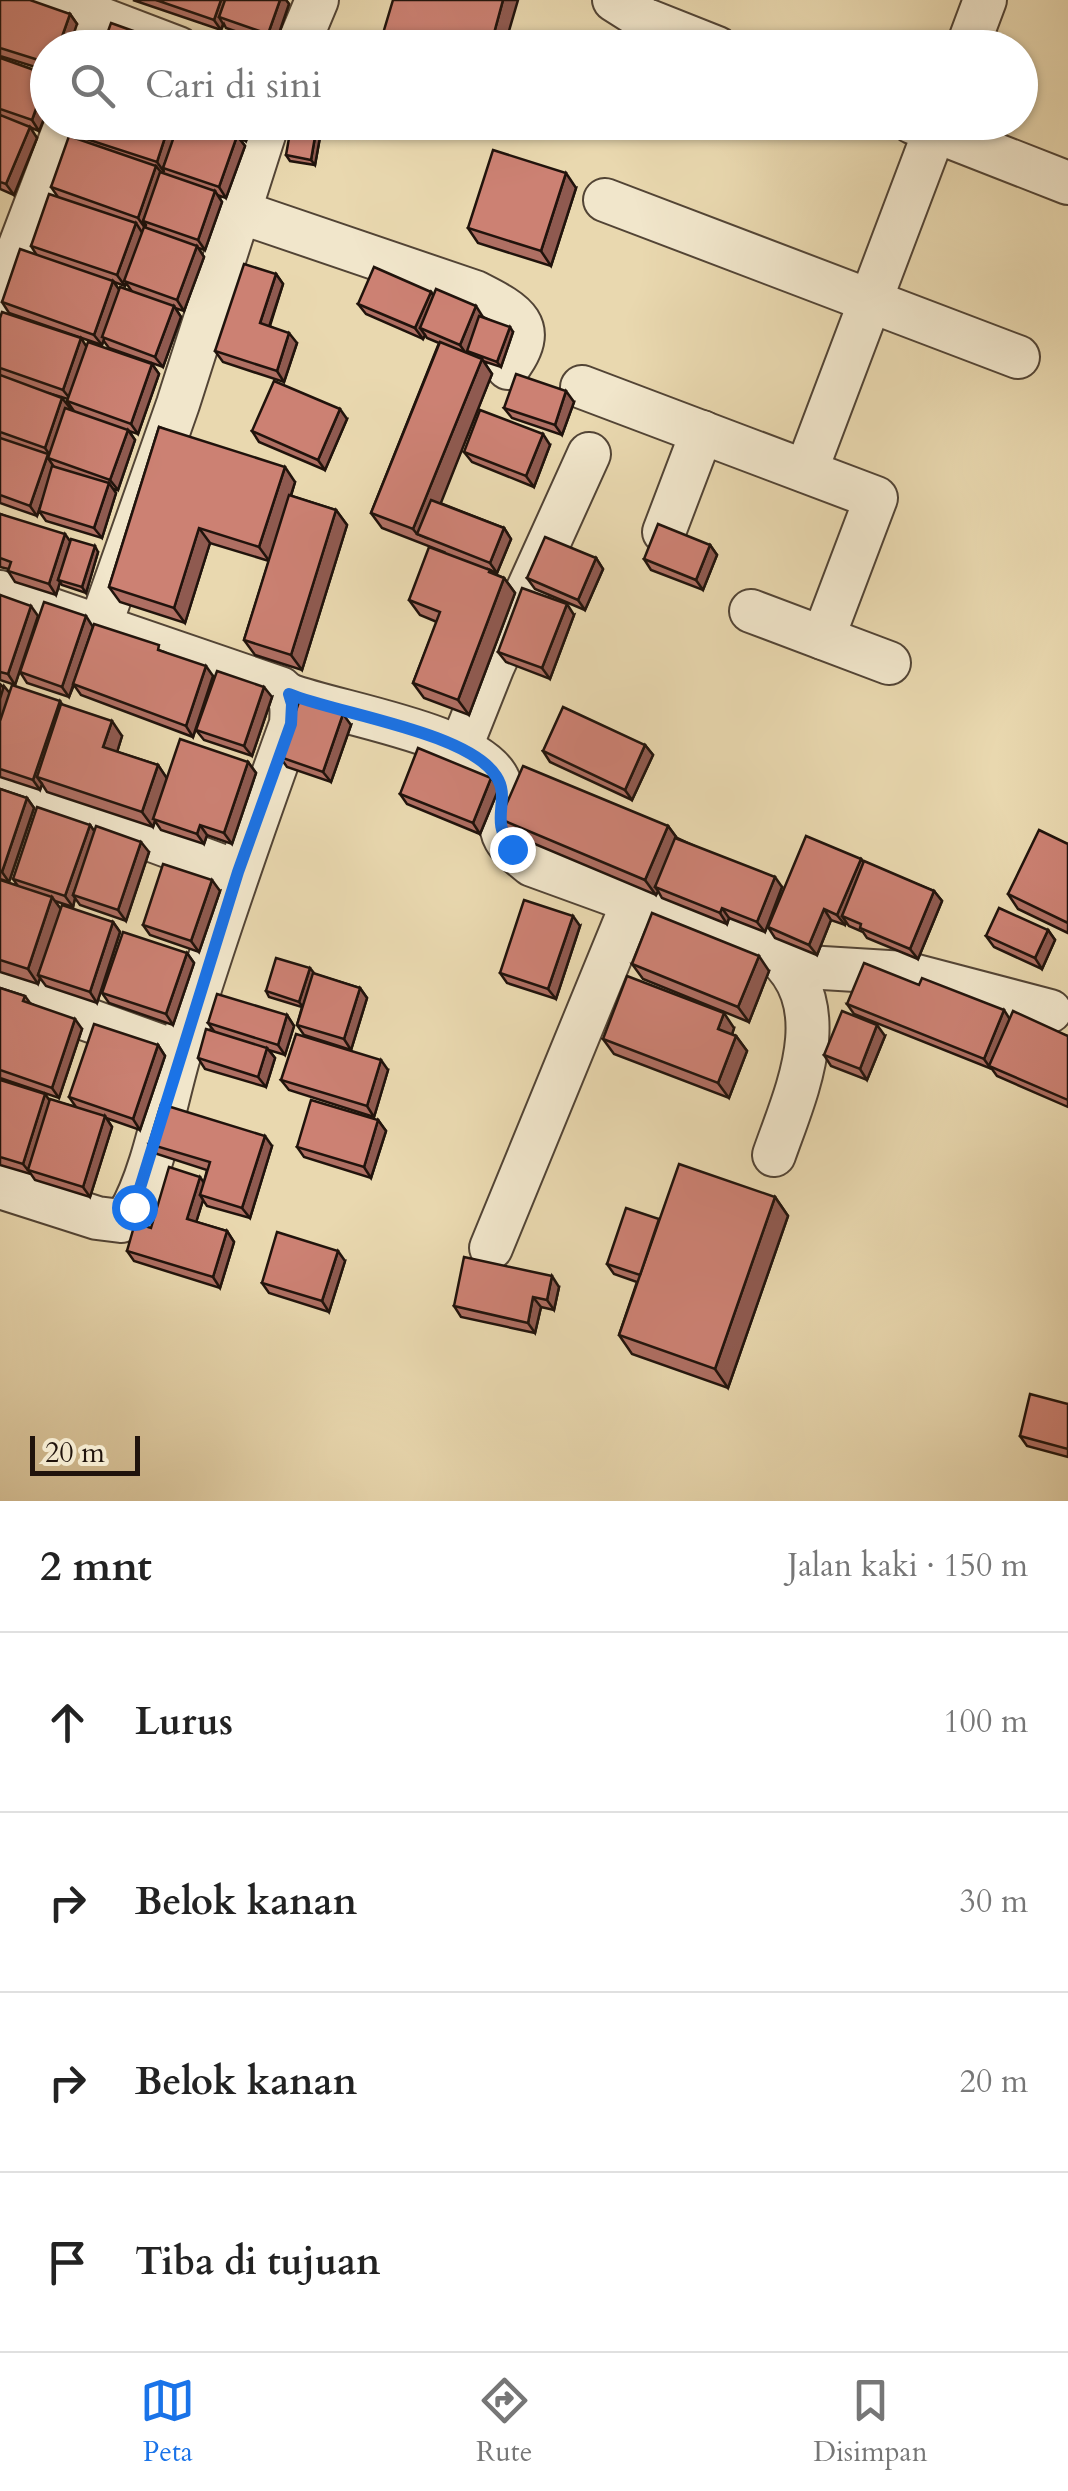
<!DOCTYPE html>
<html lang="id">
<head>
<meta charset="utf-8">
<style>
  :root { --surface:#fff; --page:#f2f2f2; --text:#222; --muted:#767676; --line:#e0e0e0; --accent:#1a73e8 }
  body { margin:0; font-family:Cardo,serif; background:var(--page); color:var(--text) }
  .scale { position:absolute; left:30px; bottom:25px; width:110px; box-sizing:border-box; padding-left:10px; border:5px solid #20130c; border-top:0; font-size:28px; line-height:35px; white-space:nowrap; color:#20130c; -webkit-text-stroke:8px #f1e6cb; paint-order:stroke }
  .stop { position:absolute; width:30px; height:30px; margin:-22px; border:8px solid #1a73e8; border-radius:50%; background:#fff }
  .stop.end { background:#1a73e8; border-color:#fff; box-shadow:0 2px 10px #0008 }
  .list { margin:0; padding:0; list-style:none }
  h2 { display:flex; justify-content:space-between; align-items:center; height:130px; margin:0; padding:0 40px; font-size:42px }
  h2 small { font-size:32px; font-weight:400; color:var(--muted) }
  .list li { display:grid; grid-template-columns:65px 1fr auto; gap:30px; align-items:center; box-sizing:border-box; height:180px; padding:0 40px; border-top:2px solid var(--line) }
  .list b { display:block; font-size:38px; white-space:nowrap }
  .list em { font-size:32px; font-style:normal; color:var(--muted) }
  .icon { flex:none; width:55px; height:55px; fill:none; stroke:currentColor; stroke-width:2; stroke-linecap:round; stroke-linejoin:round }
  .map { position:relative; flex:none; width:1068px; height:1501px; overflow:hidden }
  .search { position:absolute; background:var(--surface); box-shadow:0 2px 8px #0004; left:30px; right:30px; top:30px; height:110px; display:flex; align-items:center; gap:25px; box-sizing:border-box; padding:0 35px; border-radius:55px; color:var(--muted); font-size:38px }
  .sheet { height:850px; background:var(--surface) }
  nav { display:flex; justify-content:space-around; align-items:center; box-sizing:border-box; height:140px; border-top:2px solid var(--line); background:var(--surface); font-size:28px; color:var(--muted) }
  nav a { display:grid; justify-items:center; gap:5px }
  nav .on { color:var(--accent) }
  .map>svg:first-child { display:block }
</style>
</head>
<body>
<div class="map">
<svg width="1068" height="1501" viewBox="0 0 1068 1501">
  <rect width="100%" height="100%" fill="#e9d8af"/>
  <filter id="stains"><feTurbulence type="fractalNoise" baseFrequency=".002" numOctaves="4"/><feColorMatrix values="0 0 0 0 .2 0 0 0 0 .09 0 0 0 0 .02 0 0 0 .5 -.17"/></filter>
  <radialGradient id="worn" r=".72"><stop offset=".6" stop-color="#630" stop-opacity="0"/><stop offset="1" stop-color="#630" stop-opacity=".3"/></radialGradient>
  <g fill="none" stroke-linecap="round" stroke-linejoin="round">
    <defs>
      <g id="minor">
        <path d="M52,0L178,48"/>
        <path d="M614,0L644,19L717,48"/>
        <path d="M297,48L317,0"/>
        <path d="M967,48L985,0"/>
        <path d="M912,122L1068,183"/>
        <path d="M605,200L1018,357"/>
        <path d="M240,212L475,292C512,311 542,324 508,368"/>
        <path d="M0,298L67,122"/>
        <path d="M582,387L876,498L823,638"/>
        <path d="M806,471L938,122"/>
        <path d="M664,532L702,432"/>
        <path d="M0,592L280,688C293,698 292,708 291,724C252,832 214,940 181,1049C166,1098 154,1173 128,1216L121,1221L97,1218L0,1187"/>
        <path d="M751,611L889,663"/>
        <path d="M100,626L178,404L268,122"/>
        <path d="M289,695C336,713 476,734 498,779C502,786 502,794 501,802C497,837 506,844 532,865L774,953C837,1006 796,1092 774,1155"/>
        <path d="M460,749L493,666L589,454"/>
        <path d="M0,784L238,872"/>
        <path d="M790,966L905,973L1050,1011"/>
        <path d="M0,988L180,1053"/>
        <path d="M491,1248L633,902"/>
      </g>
    </defs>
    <use href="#minor" stroke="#524435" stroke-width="46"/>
    <use href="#minor" stroke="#f1e6cb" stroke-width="42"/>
  </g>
  <g fill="#af6f63" stroke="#20130c" stroke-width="2.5" fill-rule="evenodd">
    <path d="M0,0L70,14L77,24L48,48V71L0,56Z"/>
    <path d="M133,0H286L289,4L275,45L226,28L224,24L221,30Z"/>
    <path d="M0,58L48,75V109L39,131L27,126L37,138L14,195L0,189Z"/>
    <path d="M81,122H253L246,141L240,139L245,146L226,198L217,195L222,202L205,250L198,248L204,257L184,311L175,308L181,317L163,367L109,348L103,340L102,345L9,313L2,302L36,254L31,246L58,197L51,187L79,139L77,136ZM114,282L125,286L126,283L131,290H119Z"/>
    <path d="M316,131L320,137L315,165L290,161L286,155Z"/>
    <path d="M576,188L551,266L478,243L468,228Z"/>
    <path d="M276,274L283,284L270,326L297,343L284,382L223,362L215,351Z"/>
    <path d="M431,292L433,296L483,317L513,332L501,367L483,361L492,374L440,503L504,528L511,539L497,573L490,570L492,573L504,578L515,593L469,715L424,698L413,683L437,622L420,615L409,600L444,552L382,528L371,513L439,343L427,338L425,335L423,339L366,314L358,304Z"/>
    <path d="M0,318L86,346L152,364L159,374L138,434L129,431L135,440L118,490L113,489L116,493L102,538L46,521L39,511V509L37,516L0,503ZM48,393L68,399L67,401L74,411L69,409Z"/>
    <path d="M574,402L562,435L512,418L504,408Z"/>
    <path d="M347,419L325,470L259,442L252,431Z"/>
    <path d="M159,427L295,482L291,496L336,510L347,525L302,670L255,655L244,640L269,561L210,543L185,623L120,602L109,587Z"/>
    <path d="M550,445L534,487L472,462L464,452Z"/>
    <path d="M0,514L98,552L86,593L62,585L60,582L56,595L15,582L8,571L9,569L0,567Z"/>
    <path d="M710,545L717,555L703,590L651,570L644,559Z"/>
    <path d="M596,558L603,569L585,610L535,589L527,578Z"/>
    <path d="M0,595L38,616L15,685L0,680Z"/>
    <path d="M574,615L550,679L506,662L498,652Z"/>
    <path d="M93,627L164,652L213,676L193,737L81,695L74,685L69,697L27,683L20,672Z"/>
    <path d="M0,684L9,693L62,705L122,736L117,752L158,765L167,779L248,762L256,773L232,844L207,835L204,844L161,830L155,821L153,827L47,792L42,784L40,790L0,777Z"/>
    <path d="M272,697L252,756L204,740L196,730Z"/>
    <path d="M351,725L331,782L287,767L280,757Z"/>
    <path d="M645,745L653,755L632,800L550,762L543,751Z"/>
    <path d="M491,778L499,788L480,834L407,804L400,794Z"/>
    <path d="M0,789L27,798L34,808L9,882L0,879Z"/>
    <path d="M500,819L668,826L677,838L782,887L765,932L729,918L727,924L662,898L658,891L656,895L511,834Z"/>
    <path d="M90,825L94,831L149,852L126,921L80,905L75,898L73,907L55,901L60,909L113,922L120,932L97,1003L46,986L40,978L38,984L0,972V880L18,886L13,879Z"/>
    <path d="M1068,844V933L1018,909L1008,894Z"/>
    <path d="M861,859L864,863L934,891L942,901L918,959L867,938L863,932L849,926L846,922L845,925L831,920L817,955L775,938L768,927Z"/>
    <path d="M220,891L199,952L150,935L143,925Z"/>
    <path d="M580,926L556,999L507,983L500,973Z"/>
    <path d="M1048,930L1055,940L1042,969L994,947L986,936Z"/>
    <path d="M187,953L194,963L173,1025L109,1003L102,993Z"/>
    <path d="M632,964L769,971L749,1022L643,979Z"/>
    <path d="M314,974L360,988L367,998L351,1050L304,1035L297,1025L302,1007L269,997L266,991Z"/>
    <path d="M0,988L25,996L30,1003L82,1029L59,1098L0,1078Z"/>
    <path d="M847,1004L1010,1019L1068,1036V1107L997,1076L992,1069L854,1014Z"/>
    <path d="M287,1015L294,1026L285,1055L269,1050L275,1058L266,1087L205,1069L198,1058L214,1031L208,1023Z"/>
    <path d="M734,1028L732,1034L736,1036L747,1051L729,1098L614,1054L603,1039Z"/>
    <path d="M885,1036L867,1080L831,1066L824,1055Z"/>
    <path d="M158,1045L165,1056L140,1130L106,1118L112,1127L90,1197L35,1180L31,1174L0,1165V1080L45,1094L49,1100L76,1107L69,1097Z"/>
    <path d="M388,1070L374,1117L289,1090L281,1080Z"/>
    <path d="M378,1120L386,1131L371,1178L304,1157L297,1147Z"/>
    <path d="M149,1144L272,1146L250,1218L207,1206L203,1200L196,1222L227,1231L234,1242L220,1288L134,1261L127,1251L151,1228L204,1182L207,1170L157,1154Z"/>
    <path d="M775,1197L788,1216L728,1388L632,1354L619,1335L637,1282L614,1274L607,1264L659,1219Z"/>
    <path d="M345,1261L329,1312L269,1293L262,1283Z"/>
    <path d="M559,1287L554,1310L541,1307L535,1333L461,1317L454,1306Z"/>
    <path d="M1068,1404V1457L1027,1446L1020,1436Z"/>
  </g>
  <g fill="#8f5a50" stroke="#20130c" stroke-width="2.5">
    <path d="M221,0H231L219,17L223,24L221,30L214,20Z"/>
    <path d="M280,0H286L289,4L275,45L268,34Z"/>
    <path d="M503,0H518L504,48H490Z"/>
    <path d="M70,14L77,24L69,48H58Z"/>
    <path d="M48,78V109L39,131L32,120Z"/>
    <path d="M170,122H181L163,168L164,172L157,162Z"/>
    <path d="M242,122H253L246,141L239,131Z"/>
    <path d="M30,127L37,138L14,195L6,184Z"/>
    <path d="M316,131L320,137L315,165L311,160Z"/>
    <path d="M237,136L245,146L226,198L219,187Z"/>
    <path d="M156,166L164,176L143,221L146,225L145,228L138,218Z"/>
    <path d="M566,173L576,188L551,266L541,251Z"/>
    <path d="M215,191L222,202L205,250L198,240Z"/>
    <path d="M136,223L143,234L125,286L117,275Z"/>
    <path d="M197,246L204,257L184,311L177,300Z"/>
    <path d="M276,274L283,284L267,333L260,323Z"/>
    <path d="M113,281L120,291L102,345L94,335Z"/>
    <path d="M431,292L438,303L420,328L425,335L423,339L415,328Z"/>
    <path d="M174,306L181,317L163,367L155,357Z"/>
    <path d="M476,306L483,317L467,355L460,345Z"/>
    <path d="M510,327L513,332L501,367L497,362Z"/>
    <path d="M289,333L297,343L284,382L277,371Z"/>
    <path d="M81,338L88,349L71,400L63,390Z"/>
    <path d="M482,359L492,374L427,538L417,534L413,529Z"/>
    <path d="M152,364L159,374L138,434L131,424Z"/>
    <path d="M566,391L574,402L562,435L555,425Z"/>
    <path d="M62,398L70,408L52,458L45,448Z"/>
    <path d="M340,409L347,419L325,470L318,460Z"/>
    <path d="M128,430L135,440L118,490L110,480Z"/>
    <path d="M543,434L550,445L534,487L526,476Z"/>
    <path d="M48,454V458L54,467L37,516L30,506Z"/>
    <path d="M285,467L295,482L270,562L259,547Z"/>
    <path d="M109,483L116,493L102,538L94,528Z"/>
    <path d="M336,510L347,525L302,670L291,655Z"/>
    <path d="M199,528L210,543L185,623L174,608Z"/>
    <path d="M504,528L511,539L497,573L490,563Z"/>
    <path d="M65,534L72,544L58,580L60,582L56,595L49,584Z"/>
    <path d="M710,545L717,555L703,590L696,580Z"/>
    <path d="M95,546L98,552L86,593L82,587Z"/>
    <path d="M596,558L603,569L585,610L578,600Z"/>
    <path d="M504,578L515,593L469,715L458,700Z"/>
    <path d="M567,604L574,615L550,679L542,668Z"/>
    <path d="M31,606L38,616L15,685L8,674Z"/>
    <path d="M86,616L93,627L69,697L62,687Z"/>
    <path d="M206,666L213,676L193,737L186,726Z"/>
    <path d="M4,686L12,696L0,731V699Z"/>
    <path d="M264,687L272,697L252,756L244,746Z"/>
    <path d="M60,701L67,712L37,777L42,784L40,790L33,780Z"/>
    <path d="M343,714L351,725L331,782L323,772Z"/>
    <path d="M112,721L122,736L114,762L103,747Z"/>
    <path d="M645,745L653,755L632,800L625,790Z"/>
    <path d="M248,762L256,773L232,844L224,833Z"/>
    <path d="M158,765L168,780L153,827L142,812Z"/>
    <path d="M491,778L499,788L480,834L473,823Z"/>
    <path d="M27,798L34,808L9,882L2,872Z"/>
    <path d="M90,825L97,835L73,895L75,898L73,907L65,896Z"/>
    <path d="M200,825L207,835L204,844L197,834Z"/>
    <path d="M668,826L679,841L655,887L658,891L656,895L645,880Z"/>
    <path d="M141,842L149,852L126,921L118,910Z"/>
    <path d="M861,859L868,869L842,916L846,922L845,925L837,915Z"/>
    <path d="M775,877L782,887L765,932L757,922Z"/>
    <path d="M212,880L220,891L199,952L191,941Z"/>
    <path d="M934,891L942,901L918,959L910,949Z"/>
    <path d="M52,897L63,912L38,975L40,978L38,984L28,969Z"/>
    <path d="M722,908L729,918L727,924L720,913Z"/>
    <path d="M824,909L831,920L817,955L809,945Z"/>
    <path d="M573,916L580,926L556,999L548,989Z"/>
    <path d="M113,922L120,932L97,1003L90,992Z"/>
    <path d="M1048,930L1055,940L1042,969L1035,958Z"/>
    <path d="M187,953L194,963L173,1025L166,1014Z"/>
    <path d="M759,956L769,971L749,1022L738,1007Z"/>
    <path d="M310,968L314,973L303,1007L299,1002Z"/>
    <path d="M360,988L367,998L351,1050L344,1039Z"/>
    <path d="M1004,1010L1011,1021L989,1066L991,1069L984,1059Z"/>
    <path d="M724,1013L734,1028L729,1044L718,1029Z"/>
    <path d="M287,1015L294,1026L285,1055L278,1045Z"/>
    <path d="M75,1019L82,1029L59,1098L52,1088Z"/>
    <path d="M877,1025L885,1036L867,1080L860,1069Z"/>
    <path d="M736,1036L747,1051L729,1098L718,1083Z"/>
    <path d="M158,1045L165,1056L140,1130L133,1119Z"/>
    <path d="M267,1048L275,1058L266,1087L258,1077Z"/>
    <path d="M381,1060L388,1070L374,1117L367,1106Z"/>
    <path d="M45,1094L52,1104L28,1170L31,1174L23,1164Z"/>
    <path d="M105,1116L112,1127L90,1197L83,1187Z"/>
    <path d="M378,1120L386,1131L371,1178L364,1167Z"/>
    <path d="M265,1136L272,1146L250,1218L242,1208Z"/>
    <path d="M200,1177L207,1187L200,1195L203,1200L194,1229L187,1219Z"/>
    <path d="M775,1197L788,1216L728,1388L715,1369Z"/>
    <path d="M227,1231L234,1242L220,1288L213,1277Z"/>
    <path d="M338,1251L345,1261L329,1312L322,1301Z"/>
    <path d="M552,1276L559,1287L554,1310L547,1300Z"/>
    <path d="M533,1297L541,1307L535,1333L528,1323Z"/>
  </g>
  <g fill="#cc8173" stroke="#20130c" stroke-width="2.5">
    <path d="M0,0H30L70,14L58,48H48V63L0,48Z"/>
    <path d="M156,0H221L214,20Z"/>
    <path d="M225,0H280L268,34L219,17Z"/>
    <path d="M393,0H503L490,48H382L379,47Z"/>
    <path d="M111,23L181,48H102Z"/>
    <path d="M0,58L48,75L32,120L0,109Z"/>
    <path d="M0,115L30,127L6,184L0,182Z"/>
    <path d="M81,122H170L157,162L77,136Z"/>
    <path d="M179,122H201L237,136L219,187L163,168Z"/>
    <path d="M216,122H242L239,131Z"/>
    <path d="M291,127L316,131L311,160L286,155Z"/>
    <path d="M69,136L156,166L138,218L51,187Z"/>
    <path d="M493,150L566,173L541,251L468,228Z"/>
    <path d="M160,172L215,191L198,240L143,221Z"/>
    <path d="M49,194L136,223L117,275L31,246Z"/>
    <path d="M144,227L197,246L177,300L124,281Z"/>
    <path d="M20,249L113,281L94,335L2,302Z"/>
    <path d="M244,264L276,274L260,323L289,333L277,371L215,351Z"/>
    <path d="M374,267L431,292L415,328L358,304Z"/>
    <path d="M120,287L174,306L155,357L102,337Z"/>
    <path d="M436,289L476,306L460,345L420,328Z"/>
    <path d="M2,312L81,338L63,390L0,368V318Z"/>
    <path d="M479,316L510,327L497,362L467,351Z"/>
    <path d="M88,342L152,364L131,424L67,401Z"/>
    <path d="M440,342L482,359L413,529L371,513Z"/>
    <path d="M516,374L566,391L555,425L504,408Z"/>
    <path d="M0,375L62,398L45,448L0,432Z"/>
    <path d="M274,381L340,409L318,460L252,431Z"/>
    <path d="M65,408L128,430L110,480L48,458Z"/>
    <path d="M480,410L543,434L526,476L464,452Z"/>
    <path d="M159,427L285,467L259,547L199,528L174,608L109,587Z"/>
    <path d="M0,438L48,454L30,506L0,495Z"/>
    <path d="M52,466L109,483L94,528L39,511Z"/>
    <path d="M289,495L336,510L291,655L244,640Z"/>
    <path d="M431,500L504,528L490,563L417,534Z"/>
    <path d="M0,514L65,534L49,584L8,571L11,562L0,558Z"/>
    <path d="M658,524L710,545L696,580L644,559Z"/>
    <path d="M545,537L596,558L578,600L527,578Z"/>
    <path d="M71,539L95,546L82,587L58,580Z"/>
    <path d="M429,547L490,570L489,572L504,578L458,700L413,683L440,612L409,600Z"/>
    <path d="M522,588L567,604L542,668L498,652Z"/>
    <path d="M0,595L31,606L8,674L0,672Z"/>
    <path d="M44,602L86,616L62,687L20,672Z"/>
    <path d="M94,624L159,645L158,650L206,666L186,726L73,684Z"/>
    <path d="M217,671L264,687L244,746L196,730Z"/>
    <path d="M12,685L60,701L33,780L0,769V721Z"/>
    <path d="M300,699L343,714L323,772L280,757Z"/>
    <path d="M61,704L112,721L103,747L158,765L142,812L37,777Z"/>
    <path d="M563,707L645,745L625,790L543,751Z"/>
    <path d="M180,739L248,762L224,833L200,825L197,834L153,819Z"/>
    <path d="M418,748L491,778L473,823L400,794Z"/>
    <path d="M523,766L668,826L645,880L500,819Z"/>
    <path d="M0,789L27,798L2,872L0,871Z"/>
    <path d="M37,807L90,825L65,896L13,879Z"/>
    <path d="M96,826L141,842L118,910L73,895Z"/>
    <path d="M1039,830L1068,844V923L1008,894Z"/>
    <path d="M806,836L861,859L837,915L824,909L809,945L768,927Z"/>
    <path d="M675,838L775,877L757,922L722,908L720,913L655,887Z"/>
    <path d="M864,861L934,891L910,949L860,928L861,924L842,916Z"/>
    <path d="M163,864L212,880L191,941L143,925Z"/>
    <path d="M0,880L52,897L28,969L0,960Z"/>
    <path d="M524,900L573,916L548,989L500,973Z"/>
    <path d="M62,905L113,922L90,992L38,975Z"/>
    <path d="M999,908L1048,930L1035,958L986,936Z"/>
    <path d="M652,913L759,956L738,1007L632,964Z"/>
    <path d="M123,932L187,953L166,1014L102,993Z"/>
    <path d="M276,958L310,968L299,1002L266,991Z"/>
    <path d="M864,963L919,985L922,978L1004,1010L984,1059L847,1004Z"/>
    <path d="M313,973L360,988L344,1039L297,1025Z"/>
    <path d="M627,976L724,1013L718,1029L736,1036L718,1083L603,1039Z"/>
    <path d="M0,988L25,996L23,1001L75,1019L52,1088L0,1070Z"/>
    <path d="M217,994L287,1015L278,1045L208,1023Z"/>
    <path d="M842,1011L877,1025L860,1069L824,1055Z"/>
    <path d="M1013,1011L1068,1036V1100L989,1066Z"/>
    <path d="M94,1024L158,1045L133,1119L69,1097Z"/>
    <path d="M206,1029L267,1048L258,1077L198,1058Z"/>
    <path d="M296,1034L381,1060L367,1106L281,1080Z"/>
    <path d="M0,1080L45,1094L23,1164L0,1157Z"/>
    <path d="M50,1099L105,1116L83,1187L28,1170Z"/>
    <path d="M311,1100L378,1120L364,1167L297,1147Z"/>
    <path d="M161,1104L265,1136L242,1208L200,1195L210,1162L149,1144Z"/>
    <path d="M679,1164L775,1197L715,1369L619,1335Z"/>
    <path d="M169,1167L200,1177L187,1219L227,1231L213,1277L127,1251L135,1223L151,1228Z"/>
    <path d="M626,1208L659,1219L640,1275L607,1264Z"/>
    <path d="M277,1232L338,1251L322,1301L262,1283Z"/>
    <path d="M464,1257L552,1276L547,1300L533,1297L528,1323L454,1306Z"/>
    <path d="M1030,1394L1068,1404V1449L1020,1436Z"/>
  </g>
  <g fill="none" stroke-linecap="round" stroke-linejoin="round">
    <path stroke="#1a73e8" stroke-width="12" d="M134,1207L238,872L291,724L292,704L289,694C338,714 468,732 496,776C512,800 488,819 512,849"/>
  </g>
  <rect width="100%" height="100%" filter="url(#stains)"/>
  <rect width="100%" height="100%" fill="url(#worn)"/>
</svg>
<div class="scale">20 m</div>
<div class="stop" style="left:134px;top:1207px"></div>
<div class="stop end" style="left:512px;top:849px"></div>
<div class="search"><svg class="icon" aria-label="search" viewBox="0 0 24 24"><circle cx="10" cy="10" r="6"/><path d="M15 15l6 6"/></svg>Cari di sini</div>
</div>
<section class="sheet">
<h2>2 mnt<small>Jalan kaki · 150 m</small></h2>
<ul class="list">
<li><svg class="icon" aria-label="ahead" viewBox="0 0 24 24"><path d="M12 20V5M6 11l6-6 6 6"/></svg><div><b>Lurus</b></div><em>100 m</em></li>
<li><svg class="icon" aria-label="right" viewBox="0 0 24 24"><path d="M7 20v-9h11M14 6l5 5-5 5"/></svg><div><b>Belok kanan</b></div><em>30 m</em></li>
<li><svg class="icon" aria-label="right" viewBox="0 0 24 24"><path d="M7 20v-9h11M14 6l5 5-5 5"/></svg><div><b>Belok kanan</b></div><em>20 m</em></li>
<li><svg class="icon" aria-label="arrive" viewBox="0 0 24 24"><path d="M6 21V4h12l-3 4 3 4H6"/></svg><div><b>Tiba di tujuan</b></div></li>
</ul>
</section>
<nav>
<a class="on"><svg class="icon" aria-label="map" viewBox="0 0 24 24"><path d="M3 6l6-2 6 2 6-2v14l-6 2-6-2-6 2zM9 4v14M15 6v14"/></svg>Peta</a>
<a><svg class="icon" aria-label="directions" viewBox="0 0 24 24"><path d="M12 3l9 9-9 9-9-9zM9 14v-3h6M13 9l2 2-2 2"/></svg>Rute</a>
<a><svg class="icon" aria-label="saved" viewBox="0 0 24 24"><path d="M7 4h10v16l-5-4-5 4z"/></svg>Disimpan</a>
</nav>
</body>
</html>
